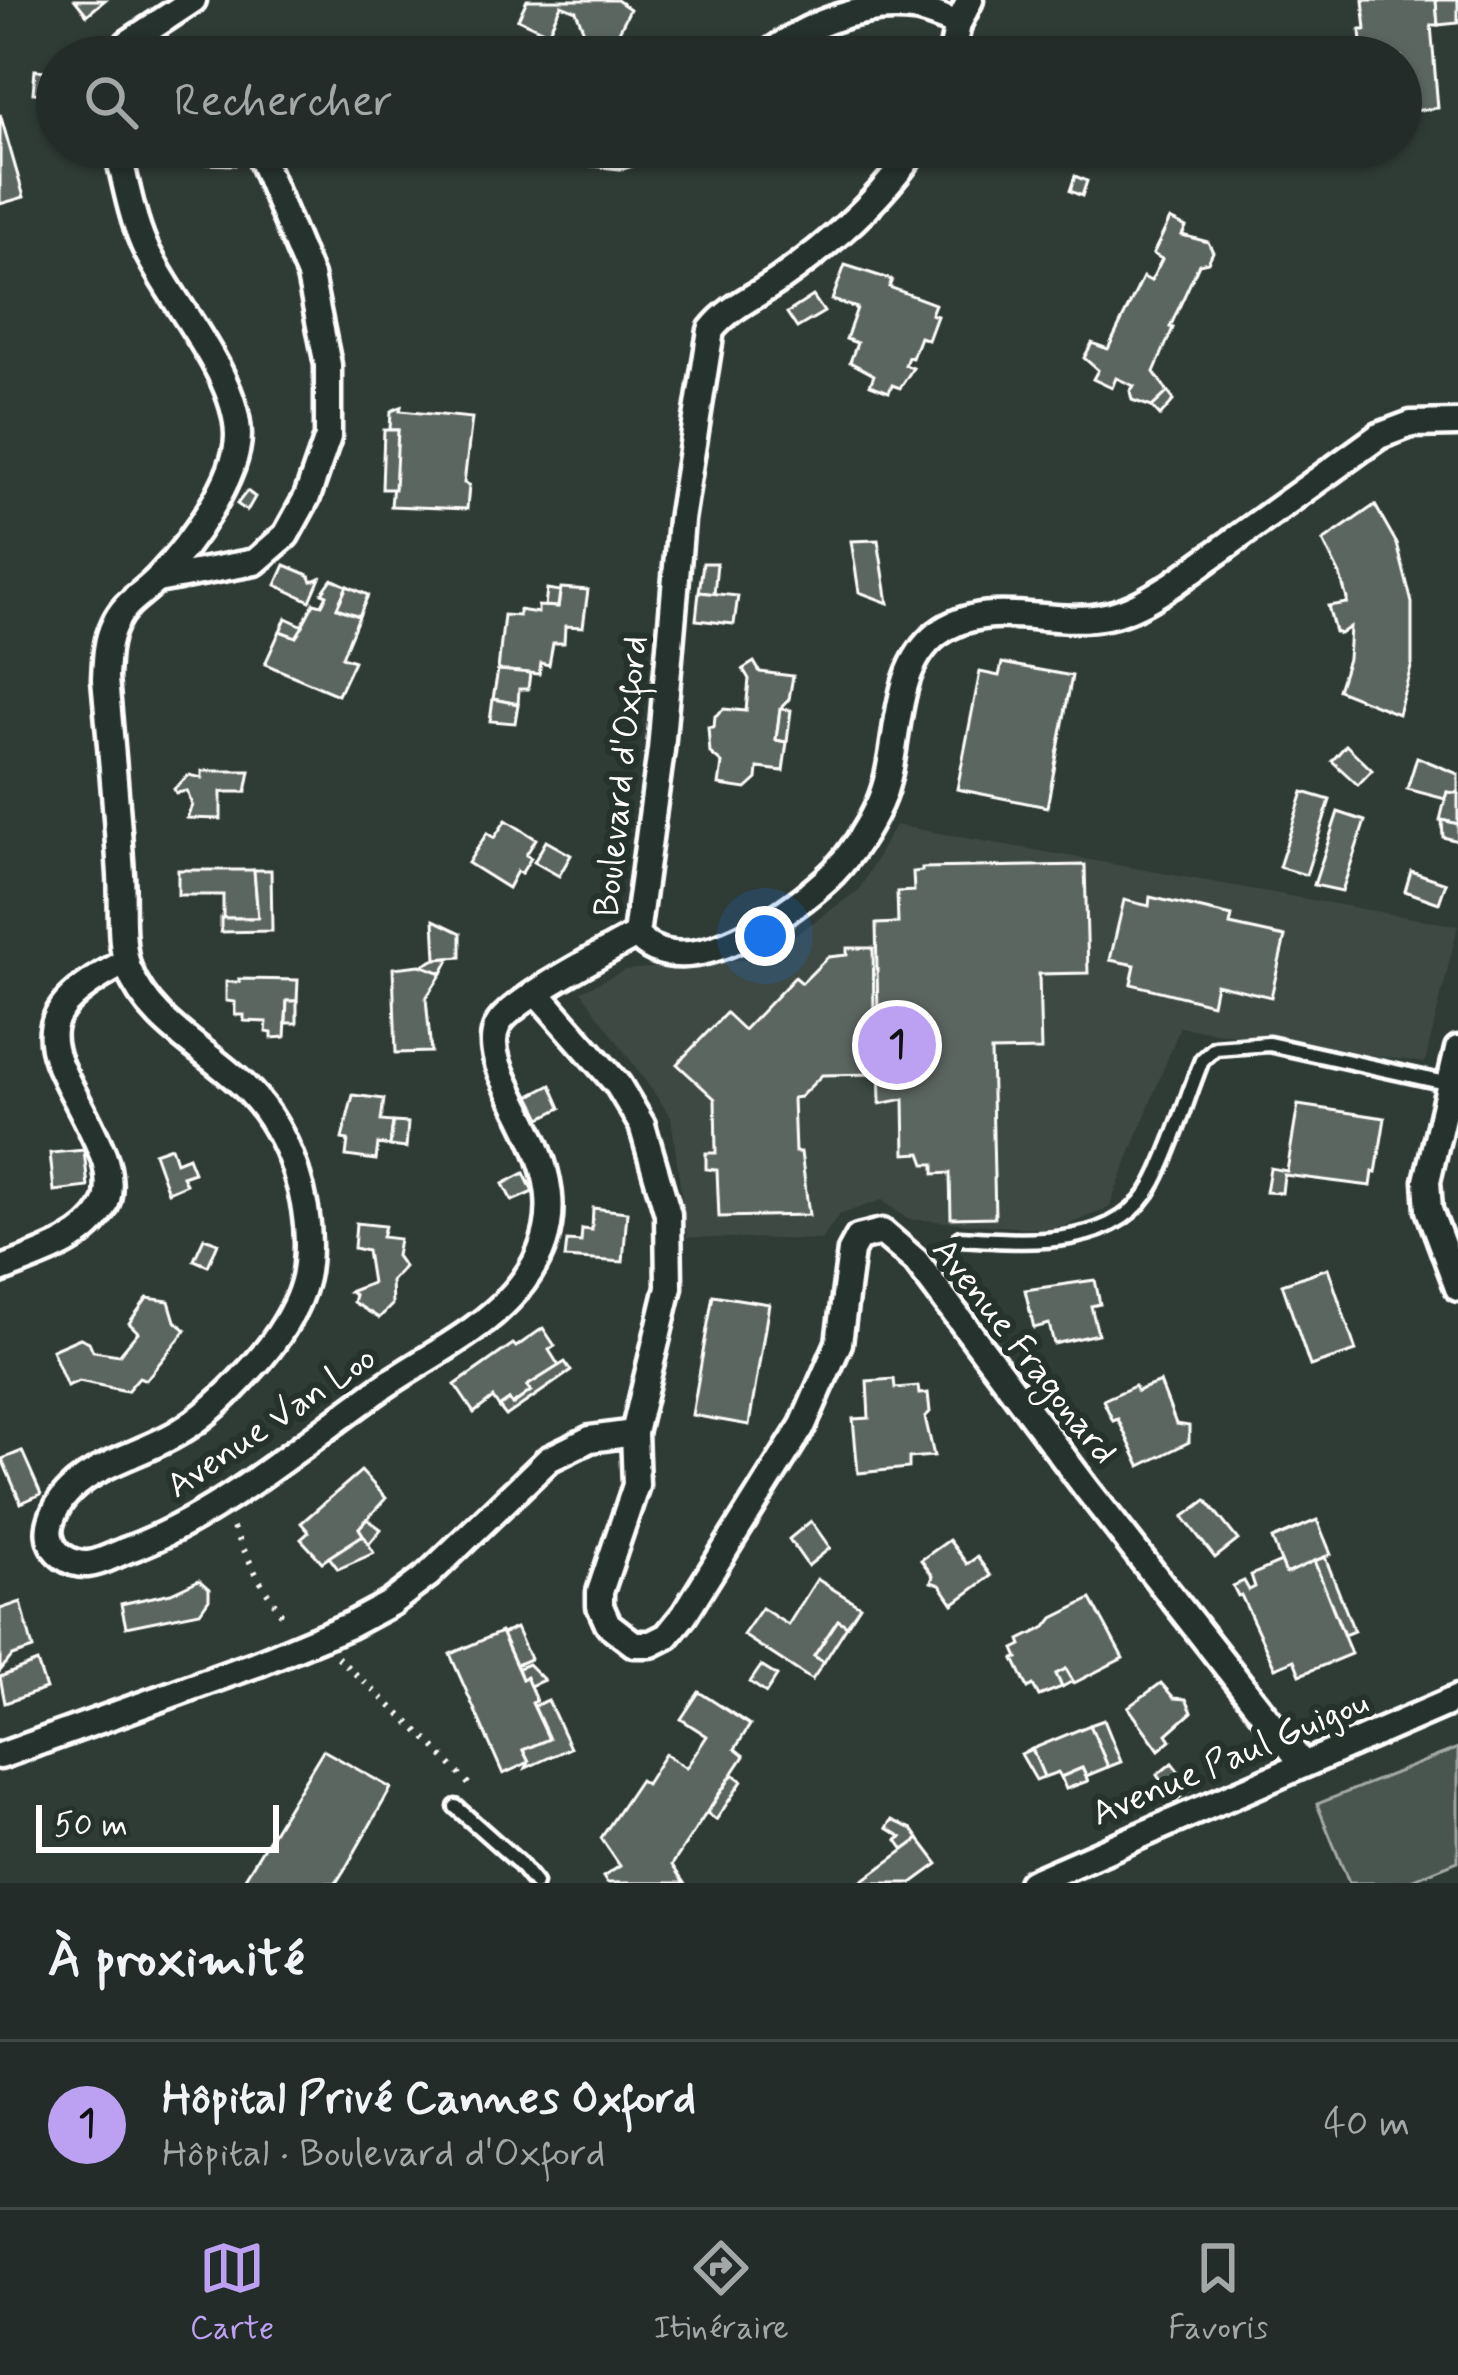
<!DOCTYPE html>
<html lang="fr">
<head>
<meta charset="utf-8">
<style>
  :root { --surface:#232c28; --page:#2b3430; --text:#f1f3f6; --muted:#a3a7a8; --line:#404845; --accent:#bca0f2 }
  body { margin:0; font-family:Mynerve,sans-serif; background:var(--page); color:var(--text) }
  .scale { position:absolute; left:36px; bottom:30px; width:243px; box-sizing:border-box; padding-left:12px; border:6px solid #fff; border-top:0; font-size:33px; line-height:42px; white-space:nowrap; color:#fff; -webkit-text-stroke:9px #26332d; paint-order:stroke }
  .you { position:absolute; left:765px; top:936px; width:42px; height:42px; margin:-30px; border:9px solid #fff; border-radius:50%; background:#1a73e8; box-shadow:0 0 0 18px #1a73e833 }
  .badge { display:grid; place-items:center; width:78px; height:78px; border-radius:50%; background:var(--accent); color:#111; font-size:39px; font-weight:700 }
  .pin { position:absolute; translate:-50% -50%; border:6px solid #fff; box-shadow:0 3px 12px #0006 }
  .list { margin:0; padding:0; list-style:none }
  h2 { display:flex; justify-content:space-between; align-items:center; height:156px; margin:0; padding:0 48px; font-size:51px }
  h2 small { font-size:39px; font-weight:400; color:var(--muted) }
  .list li { display:grid; grid-template-columns:78px 1fr auto; gap:36px; align-items:center; box-sizing:border-box; height:168px; padding:0 48px; border-top:3px solid var(--line) }
  .list b { display:block; font-size:45px; white-space:nowrap }
  .list p { margin:0; font-size:39px; white-space:nowrap; color:var(--muted) }
  .list em { font-size:39px; font-style:normal; color:var(--muted) }
  .icon { flex:none; width:66px; height:66px; fill:none; stroke:currentColor; stroke-width:2; stroke-linecap:round; stroke-linejoin:round }
  .map { position:relative; flex:none; width:1458px; height:1883px; overflow:hidden }
  .search { position:absolute; background:var(--surface); box-shadow:0 3px 9px #0004; left:36px; right:36px; top:36px; height:132px; display:flex; align-items:center; gap:30px; box-sizing:border-box; padding:0 42px; border-radius:66px; color:var(--muted); font-size:45px }
  .sheet { height:324px; background:var(--surface) }
  nav { display:flex; justify-content:space-around; align-items:center; box-sizing:border-box; height:168px; border-top:3px solid var(--line); background:var(--surface); font-size:33px; color:var(--muted) }
  nav a { display:grid; justify-items:center; gap:6px }
  nav .on { color:var(--accent) }
  .map>svg:first-child { display:block }
</style>
</head>
<body>
<div class="map">
<svg width="1458" height="1883" viewBox="0 0 1458 1883">
  <rect width="100%" height="100%" fill="#2f3b35"/>
  <filter id="ink" filterUnits="userSpaceOnUse"><feTurbulence type="fractalNoise" baseFrequency=".00833" numOctaves="2"/><feDisplacementMap in="SourceGraphic" scale="24" xChannelSelector="R" yChannelSelector="G"/><feConvolveMatrix kernelMatrix="1 2 1 2 8 2 1 2 1" color-interpolation-filters="sRGB"/></filter>
  <g filter="url(#ink)">
    <path fill="#3c4842" d="M895,825L1458,926L1425,1063L1180,1027L1109,1208L1054,1230L907,1219L882,1200L839,1215L821,1240L687,1237L671,1117L581,991L625,970L762,958L859,890Z"/>
    <path fill="#4a544f" stroke="#a4aaa7" stroke-width="3" d="M1458,1748V1861L1404,1883H1349L1317,1804Z"/>
    <g fill="#5b6661" stroke="#fff" stroke-width="3">
      <path d="M75,0H105L87,15Z"/>
      <path d="M527,0H617L630,9L611,48L586,37L576,11L561,5L548,33L518,19Z"/>
      <path d="M1363,0H1436L1438,25H1431L1438,108L1403,112L1401,57H1362L1360,30H1366Z"/>
      <path d="M1436,0H1458V23L1438,25Z"/>
      <path d="M35,70L57,72V95L33,93Z"/>
      <path d="M0,114L24,197L0,204Z"/>
      <path d="M206,147H235V165L206,164Z"/>
      <path d="M1075,176L1087,181L1082,196L1070,191Z"/>
      <path d="M1170,219L1186,227L1182,235L1208,242L1213,252L1208,262L1199,264L1170,327L1173,328L1154,372L1168,392L1152,407L1132,400L1130,391L1134,386L1116,378L1112,388L1093,379L1098,370L1084,358L1092,343L1108,349L1143,277L1151,281L1162,259L1153,254Z"/>
      <path d="M845,265L892,280L889,287L935,304L931,314L937,316L928,340L920,337L912,358L908,357L905,365L913,368L900,388L892,385L889,392L870,385L874,375L850,362L857,343L846,339L857,308L832,300Z"/>
      <path d="M813,296L824,312L797,328L787,313Z"/>
      <path d="M1168,392L1174,400L1160,416L1152,407Z"/>
      <path d="M401,407L400,411L472,418L464,483L469,485L467,509L391,506L398,430H390L391,411Z"/>
      <path d="M384,430H398L395,489H382Z"/>
      <path d="M247,491L255,497L247,511L237,504Z"/>
      <path d="M1375,505L1397,544L1412,603V664L1398,714L1338,690L1348,659L1350,627L1340,634L1335,632L1328,606L1347,603V599L1340,575L1323,541Z"/>
      <path d="M878,540L888,603L859,592L851,541Z"/>
      <path d="M703,563H717L714,594L699,592Z"/>
      <path d="M285,565L309,575L312,581L320,578L310,601L276,585Z"/>
      <path d="M332,579L347,586L337,608L359,616L342,657L354,661L338,695L265,664L280,631L296,637L314,603L322,605L327,595L322,593Z"/>
      <path d="M347,586L368,595L359,616L337,608Z"/>
      <path d="M561,588L588,590L583,627L565,626L564,643H553L549,665L541,663L539,674L498,670L504,615L519,616V610L538,613V606L558,607Z"/>
      <path d="M547,589L560,591L558,607L545,606Z"/>
      <path d="M699,592L738,596L734,624L696,620Z"/>
      <path d="M286,618L303,626L296,637L280,631Z"/>
      <path d="M754,662L760,672L793,676L789,699L780,709L776,740L787,742L783,771L758,768L757,779L746,789L719,785L722,763L710,753L708,727H714L715,716L724,709L746,711L749,679L743,669Z"/>
      <path d="M1002,663L1072,676L1047,807L957,789L980,672L999,676Z"/>
      <path d="M498,670L530,673L528,689H519L518,704L493,699Z"/>
      <path d="M493,699L518,704L515,723L490,721Z"/>
      <path d="M780,709L791,710L787,742L776,740Z"/>
      <path d="M1346,745L1372,770L1358,785L1332,761Z"/>
      <path d="M1417,757L1458,774V793L1447,792L1445,799L1407,789Z"/>
      <path d="M202,771H250L246,792H221V819L187,818L192,805L187,791L176,793L174,789L189,775L202,778Z"/>
      <path d="M1303,792L1330,800L1306,875L1279,867Z"/>
      <path d="M1447,792L1458,793V824L1440,820Z"/>
      <path d="M1338,812L1365,821L1342,891L1314,885Z"/>
      <path d="M506,820L536,839L526,855L531,858L521,874L517,871L508,888L468,863L487,833L494,838Z"/>
      <path d="M1442,820L1458,824V841L1443,837Z"/>
      <path d="M546,841L571,855L559,876L534,862Z"/>
      <path d="M1085,865L1088,973L1039,974L1041,1050L991,1051L995,1217L951,1218L950,1173L934,1174V1164H925L921,1153L905,1154L904,1099L880,1104L876,924L898,923L897,892L914,891L913,872L922,871V868Z"/>
      <path d="M178,870H254L258,918H223V895H178Z"/>
      <path d="M254,870H271L272,931L221,932V918H258Z"/>
      <path d="M1411,871L1446,883L1439,903L1405,891Z"/>
      <path d="M1150,897L1232,916L1230,925L1285,937L1271,997L1216,984L1212,1004L1131,984L1135,965L1110,960L1124,900L1149,906Z"/>
      <path d="M434,920L461,933V957L436,959Z"/>
      <path d="M847,948H873L875,1074L822,1075L800,1097L793,1098L795,1152H801L809,1215L719,1217L717,1170L706,1169V1153H716L715,1099L677,1064L726,1013L744,1030L795,977L802,983L828,957L847,955Z"/>
      <path d="M450,958L442,973L419,967L436,959Z"/>
      <path d="M420,965L442,973L426,998L431,1052L396,1053L393,968Z"/>
      <path d="M239,979L298,980L297,1001H287L285,1037L272,1038V1033L266,1032L267,1022L244,1021V1015H235V1002L226,1001V982H240Z"/>
      <path d="M287,1001H297V1023H286Z"/>
      <path d="M551,1085L561,1108L541,1118L530,1096Z"/>
      <path d="M353,1095L384,1099L381,1121L393,1122L390,1146L378,1144L376,1160L346,1156L348,1140L342,1139Z"/>
      <path d="M1298,1105L1385,1118L1376,1173L1373,1172L1371,1186L1284,1175L1282,1193L1266,1192L1270,1168L1287,1171Z"/>
      <path d="M393,1122L408,1123L406,1148L390,1146Z"/>
      <path d="M171,1147L176,1162L188,1157L194,1172L182,1176L186,1184L168,1192L154,1153Z"/>
      <path d="M84,1150L88,1187L54,1191L50,1153Z"/>
      <path d="M524,1173L533,1192L512,1201L503,1184Z"/>
      <path d="M593,1208L627,1212L623,1262L565,1258L567,1241L581,1242L582,1229L592,1230Z"/>
      <path d="M356,1223L385,1226L382,1237L399,1239L396,1256L404,1267L391,1281L392,1305L379,1318L353,1302L355,1295L349,1292L372,1283L367,1251L354,1248Z"/>
      <path d="M204,1238L218,1243L208,1266L194,1260Z"/>
      <path d="M1328,1268L1356,1351L1310,1366L1282,1284Z"/>
      <path d="M1095,1280L1100,1304L1091,1306L1098,1334L1054,1344L1049,1324L1034,1328L1025,1290Z"/>
      <path d="M713,1295L769,1304L749,1425L692,1415Z"/>
      <path d="M147,1298L169,1301L175,1321L186,1330L146,1380L139,1377L127,1391L79,1381L67,1386L52,1350L80,1338L89,1342L93,1351L119,1355L138,1332L129,1323Z"/>
      <path d="M543,1328L555,1346L549,1350L559,1366L527,1386L531,1391L512,1405L509,1400L499,1407L493,1398L474,1413L455,1385L513,1344L516,1347Z"/>
      <path d="M565,1362L571,1371L506,1416L499,1407L509,1400L512,1405L531,1391L527,1386Z"/>
      <path d="M894,1379L895,1388L918,1386L919,1394L928,1393L930,1412L925,1417L934,1456L909,1458V1468L858,1473L853,1419L869,1418L867,1381Z"/>
      <path d="M1160,1382L1176,1424L1189,1426V1442L1140,1466L1118,1419L1113,1421L1103,1400L1135,1386L1137,1391Z"/>
      <path d="M22,1451L41,1494L21,1503L2,1459Z"/>
      <path d="M361,1471L386,1498L359,1528L363,1535L322,1562L301,1539L309,1532L301,1523Z"/>
      <path d="M1206,1500L1238,1540L1215,1558L1183,1517Z"/>
      <path d="M367,1519L381,1529L369,1544L359,1528Z"/>
      <path d="M1317,1520L1331,1554L1286,1574L1272,1539Z"/>
      <path d="M811,1521L830,1548L808,1566L789,1539Z"/>
      <path d="M363,1535L374,1553L338,1569L329,1557Z"/>
      <path d="M949,1540L967,1564L977,1557L991,1576L953,1604L940,1585L931,1582L933,1576L921,1560Z"/>
      <path d="M1325,1557L1354,1631L1344,1635L1314,1561Z"/>
      <path d="M1314,1561L1351,1654L1300,1675L1294,1660L1275,1668L1241,1595L1238,1596L1233,1586L1244,1581L1249,1590L1255,1587L1251,1575L1281,1562L1286,1574Z"/>
      <path d="M817,1579L860,1606L847,1626L838,1620L814,1656L824,1662L812,1680L743,1635L762,1608L788,1625Z"/>
      <path d="M199,1580L209,1589V1599L200,1612L126,1627L121,1604L171,1593Z"/>
      <path d="M1091,1599L1123,1658L1074,1683L1066,1669L1056,1674L1062,1687L1039,1696L1033,1685L1028,1688L1014,1659L1018,1658L1014,1649L1022,1645L1020,1640L1046,1627L1053,1618Z"/>
      <path d="M21,1602L33,1649L12,1656L0,1671V1609Z"/>
      <path d="M838,1620L847,1626L824,1662L814,1656Z"/>
      <path d="M516,1628L530,1659L516,1665L502,1634Z"/>
      <path d="M501,1632L522,1679L526,1677L530,1686L536,1701L532,1703L549,1739L523,1750L529,1762L503,1774L450,1654Z"/>
      <path d="M37,1662L46,1689L5,1703L0,1677Z"/>
      <path d="M528,1664L544,1680L530,1686L526,1677L522,1679L518,1668Z"/>
      <path d="M761,1666L777,1676L766,1693L750,1682Z"/>
      <path d="M1066,1669L1073,1681L1062,1687L1056,1674Z"/>
      <path d="M1161,1683L1174,1698L1186,1699L1192,1712L1167,1734L1171,1740L1159,1750L1128,1707Z"/>
      <path d="M699,1692L750,1725L735,1749L744,1756L672,1865L684,1883H607L603,1877L620,1866L601,1838L640,1780L646,1784L665,1754L686,1768L707,1736L681,1719Z"/>
      <path d="M548,1700L570,1748L526,1768L529,1762L523,1750L549,1739L534,1706Z"/>
      <path d="M1104,1720L1121,1762L1108,1767L1090,1725Z"/>
      <path d="M1090,1725L1108,1767L1086,1776L1082,1768L1061,1777L1058,1772L1044,1777L1032,1749Z"/>
      <path d="M1032,1749L1044,1777L1036,1780L1021,1754Z"/>
      <path d="M323,1750L391,1788L348,1864L336,1883H242Z"/>
      <path d="M1172,1763L1192,1789L1175,1801L1157,1775Z"/>
      <path d="M1082,1768L1088,1781L1066,1789L1061,1777Z"/>
      <path d="M733,1774L742,1781L716,1820L707,1813Z"/>
      <path d="M892,1820L912,1829L919,1839L904,1850L897,1840L902,1837L887,1828Z"/>
      <path d="M919,1839L938,1864L912,1883H859Z"/>
    </g>
    <g fill="none" stroke-linecap="round" stroke-linejoin="round">
      <defs>
        <g id="service">
          <path d="M960,1238C1025,1242 1118,1251 1154,1182C1174,1144 1186,1099 1202,1060L1215,1048L1269,1044L1450,1084"/>
          <path d="M456,1807L518,1862L535,1883"/>
        </g>
        <g id="minor">
          <path d="M958,24L970,0"/>
          <path d="M121,57L128,43L193,0"/>
          <path d="M765,57C805,24 861,3 914,9C928,11 944,19 958,24L951,57"/>
          <path d="M117,147C125,179 131,215 144,245C169,301 237,373 238,435C238,479 188,547 158,578C142,595 124,602 114,625C106,642 106,660 105,679C111,744 117,810 121,875C123,903 119,941 128,968C150,1025 209,1050 250,1092C290,1134 313,1205 307,1264C304,1302 275,1344 249,1371C228,1394 206,1416 179,1432C144,1454 90,1464 63,1498C56,1507 47,1525 50,1537C53,1554 71,1565 88,1564C101,1563 116,1554 127,1550C221,1515 299,1446 380,1389C423,1359 479,1333 514,1293C614,1179 468,1081 498,1025C510,1001 608,951 636,935"/>
          <path d="M557,147L621,154L644,147"/>
          <path d="M916,147C883,198 829,245 779,280C755,297 730,306 711,330L681,520L661,750L636,935C684,991 795,911 834,872C852,853 868,828 879,804C903,751 888,672 937,634C987,596 1050,628 1106,616C1131,611 1151,598 1172,585L1379,436L1411,424L1458,423"/>
          <path d="M157,580L255,562L286,535L307,497L328,437V365L310,276L262,161L263,147"/>
          <path d="M538,994L618,1085L642,1125L668,1214L669,1287L634,1433L636,1485L600,1592V1606L608,1624L634,1644H651L667,1636L684,1615L803,1425L839,1343L851,1251L858,1238L882,1232L916,1261L1087,1489L1302,1763"/>
          <path d="M1458,1049L1427,1181L1429,1210L1458,1288"/>
          <path d="M0,1270C34,1256 83,1243 103,1209C112,1196 109,1170 103,1155C64,1057 2,1025 126,962"/>
          <path d="M0,1756L259,1663L350,1625L391,1603L428,1575L549,1459L590,1439L634,1433"/>
          <path d="M1031,1883L1458,1698"/>
        </g>
      </defs>
      <use href="#service" stroke="#fff" stroke-width="21"/>
      <use href="#minor" stroke="#fff" stroke-width="33"/>
      <g stroke="#fff" stroke-width="6" stroke-dasharray="3 9" stroke-linecap="butt">
        <path d="M233,1528L258,1578L286,1621"/>
        <path d="M337,1657L431,1743L474,1790"/>
      </g>
      <use href="#service" stroke="#26332d" stroke-width="12"/>
      <use href="#minor" stroke="#26332d" stroke-width="24"/>
    </g>
  </g>
  <g text-anchor="middle" stroke-width="12" stroke-linejoin="round" paint-order="stroke">
    <g font-size="36" fill="#fff" stroke="#26332d">
      <text transform="translate(619 776) rotate(-84)" y="13">Boulevard d'Oxford</text>
      <text transform="translate(1026 1350) rotate(52)" y="13">Avenue Fragonard</text>
      <text transform="translate(270 1420) rotate(-34)" y="13">Avenue Van Loo</text>
      <text transform="translate(1229 1756) rotate(-23)" y="13">Avenue Paul Guigou</text>
    </g>
  </g>
</svg>
<div class="scale">50 m</div>
<div class="you"></div>
<div class="pin badge" style="left:897px;top:1045px">1</div>
<div class="search"><svg class="icon" aria-label="search" viewBox="0 0 24 24"><circle cx="10" cy="10" r="6"/><path d="M15 15l6 6"/></svg>Rechercher</div>
</div>
<section class="sheet">
<h2>À proximité<small></small></h2>
<ul class="list">
<li><span class="badge">1</span><div><b>Hôpital Privé Cannes Oxford</b><p>Hôpital · Boulevard d'Oxford</p></div><em>40 m</em></li>
</ul>
</section>
<nav>
<a class="on"><svg class="icon" aria-label="map" viewBox="0 0 24 24"><path d="M3 6l6-2 6 2 6-2v14l-6 2-6-2-6 2zM9 4v14M15 6v14"/></svg>Carte</a>
<a><svg class="icon" aria-label="directions" viewBox="0 0 24 24"><path d="M12 3l9 9-9 9-9-9zM9 14v-3h6M13 9l2 2-2 2"/></svg>Itinéraire</a>
<a><svg class="icon" aria-label="saved" viewBox="0 0 24 24"><path d="M7 4h10v16l-5-4-5 4z"/></svg>Favoris</a>
</nav>
</body>
</html>
